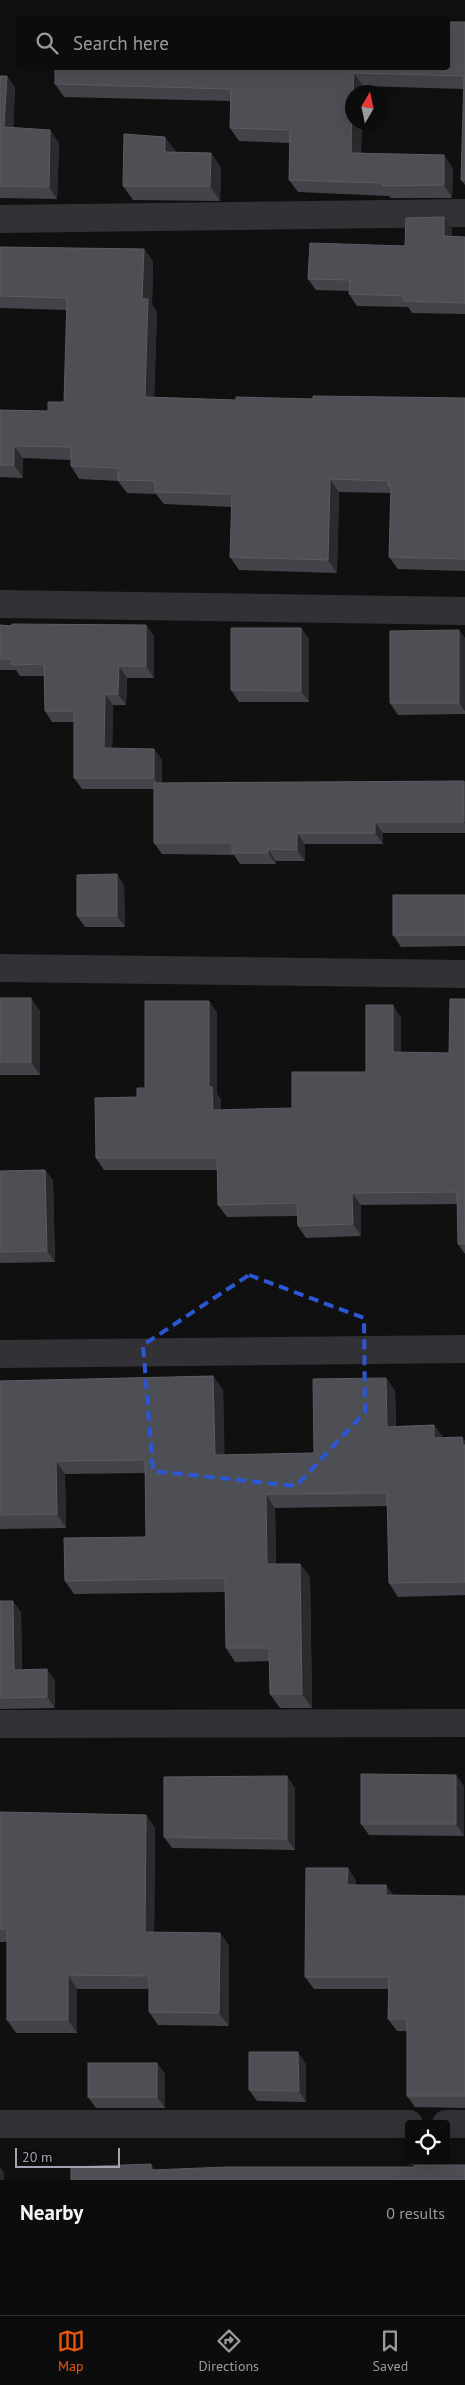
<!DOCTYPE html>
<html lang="en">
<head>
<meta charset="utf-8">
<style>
  :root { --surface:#0c0c0d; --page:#1a1a1b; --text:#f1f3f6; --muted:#9a9b9d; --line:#2c2c2e; --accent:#ea580c }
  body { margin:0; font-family:"PT Sans",sans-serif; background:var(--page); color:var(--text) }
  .controls { position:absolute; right:15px; bottom:15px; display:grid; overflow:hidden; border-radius:5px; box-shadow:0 5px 20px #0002 }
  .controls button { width:45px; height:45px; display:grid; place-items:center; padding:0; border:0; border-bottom:1px solid var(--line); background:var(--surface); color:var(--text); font:25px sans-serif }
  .compass { position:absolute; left:345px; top:85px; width:45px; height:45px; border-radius:50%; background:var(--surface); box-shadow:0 5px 20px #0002; rotate:9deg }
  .scale { position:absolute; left:15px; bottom:12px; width:105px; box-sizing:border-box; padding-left:5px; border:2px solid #a2a4b2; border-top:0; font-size:14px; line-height:18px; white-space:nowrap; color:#a2a4b2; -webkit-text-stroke:4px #0b0b0c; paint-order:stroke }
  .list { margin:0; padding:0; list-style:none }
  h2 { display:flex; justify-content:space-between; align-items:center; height:65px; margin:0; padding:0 20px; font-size:21px }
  h2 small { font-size:16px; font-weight:400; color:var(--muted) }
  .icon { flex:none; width:28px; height:28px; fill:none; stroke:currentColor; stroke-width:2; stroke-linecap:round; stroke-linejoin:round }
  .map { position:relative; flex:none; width:465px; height:2180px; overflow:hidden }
  .search { position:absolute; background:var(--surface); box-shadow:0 5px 20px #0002; left:15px; right:15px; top:15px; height:55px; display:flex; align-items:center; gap:12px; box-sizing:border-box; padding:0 18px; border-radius:5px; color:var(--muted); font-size:19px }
  .sheet { height:135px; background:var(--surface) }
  nav { display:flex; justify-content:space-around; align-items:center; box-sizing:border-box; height:70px; border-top:1px solid var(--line); background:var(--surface); font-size:14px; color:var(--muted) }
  nav a { display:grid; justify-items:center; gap:2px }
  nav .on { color:var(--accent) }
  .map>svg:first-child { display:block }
</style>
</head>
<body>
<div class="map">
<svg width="465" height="2180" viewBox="0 0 465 2180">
  <rect width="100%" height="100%" fill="#101011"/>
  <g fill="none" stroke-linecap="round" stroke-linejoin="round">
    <g stroke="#313136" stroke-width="28">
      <path d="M0,219L465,213"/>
      <path d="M0,604L465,611"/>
      <path d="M0,968L465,974"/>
      <path d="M0,1354L465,1349"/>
      <path d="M0,1724L465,1723"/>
      <path d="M0,2124H409"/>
      <path d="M446,2124H465"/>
    </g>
  </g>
  <g fill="#434449">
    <path d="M465,22V185L461,180L464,89L363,86L361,153L453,168L452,198H391L389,196L298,192L289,180L290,143L239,141L230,128V101L64,97L55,84L448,68Z"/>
    <path d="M0,76H7L15,88L13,127L59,143L57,199L0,198Z"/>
    <path d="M176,151V152L211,153L221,168L220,201L133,200L123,186Z"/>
    <path d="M452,229V237H465V314L412,313L408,307L357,306L349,294V291L316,290L308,279Z"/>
    <path d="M0,247L144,249L153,262L152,304L157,312L154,397L236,400L465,398V571L398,569L389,557L391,493L339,492L337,573L239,570L230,557L232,507L164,504L156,494L127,493L118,481L79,479L71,466V460L23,458V478L0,477V410L48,411L64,402L67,310L0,308Z"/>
    <path d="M0,625H146L154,636V678H127L126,705H113L112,748L154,749L162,760V783L465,782V833H383V844H305V861H276V864H240L234,855L162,854L154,843V789H82L74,778V722H52L45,711L44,676H20L16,670H0Z"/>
    <path d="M301,628L309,639V702H239L231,690Z"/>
    <path d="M465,638V714L398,715L390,703Z"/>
    <path d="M117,874L124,886L125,927H85L77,916Z"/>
    <path d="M465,895V946L401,947L393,935Z"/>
    <path d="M0,998L40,1011V1075H0Z"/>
    <path d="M465,999V1254L458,1244L457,1204L361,1205V1236L306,1238L298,1226L297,1216L227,1217L218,1205V1170H104L96,1158L137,1097L145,1088L209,1001L217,1013V1094L221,1100V1110L292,1108L366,1072L401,1017V1052L449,1053Z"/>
    <path d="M45,1170L53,1181L55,1262L0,1263V1171Z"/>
    <path d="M213,1376L223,1390L224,1455L314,1453L386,1378L395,1391L396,1426L434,1425L443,1438L462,1437L465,1441V1595L398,1597L389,1583L388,1506L275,1508L276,1564H300L310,1577L312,1708H280L270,1694V1661L235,1662L226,1648L225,1592L74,1594L65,1581L146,1537L145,1473L65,1474L66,1528L0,1529V1381Z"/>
    <path d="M0,1601L21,1612L22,1670L55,1680V1708L0,1709Z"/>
    <path d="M464,1786V1836L369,1835L361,1824Z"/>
    <path d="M295,1788V1850L172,1848L164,1837Z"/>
    <path d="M0,1812L146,1815L155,1828L154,1932L220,1933L229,1946V2026L158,2025L149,2012V1989H77V2033H16L7,2020V1942H0Z"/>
    <path d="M356,1880V1885L393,1895L465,1896V2108L415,2107L407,2096V2031H397L388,2019L389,1989H314L305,1977Z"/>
    <path d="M157,2063L165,2074V2108H96L88,2097Z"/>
    <path d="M306,2064V2102L257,2101L249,2090Z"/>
  </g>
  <g fill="#2a2b2e">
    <path d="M354,73L363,86V92H353Z"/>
    <path d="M7,76L15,88L13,139L4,127Z"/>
    <path d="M352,122H362L360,166L351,153Z"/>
    <path d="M50,130L59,143L57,199L49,187Z"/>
    <path d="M165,137L176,151V167L165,152Z"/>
    <path d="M211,153L221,168L220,201L210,186Z"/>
    <path d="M444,155L453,168L452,198L444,185Z"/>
    <path d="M444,217L452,229V248L444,236Z"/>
    <path d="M144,249L153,262L152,304L157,312L154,409L145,397L142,299Z"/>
    <path d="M14,446L23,458V478L14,465Z"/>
    <path d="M330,479L339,492L337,573L328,560Z"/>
    <path d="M146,625L154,636V678L146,666Z"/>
    <path d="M301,628L309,639V702L301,691Z"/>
    <path d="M459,630L465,638V711L459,703Z"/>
    <path d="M119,666L127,678L126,705L118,694Z"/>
    <path d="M105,694L113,705L112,760L104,748Z"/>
    <path d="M154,749L162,760V789L154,778Z"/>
    <path d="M464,781L465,782V824L464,822Z"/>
    <path d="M375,822L383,833V844L375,833Z"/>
    <path d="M297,833L305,844V861L297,850Z"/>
    <path d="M268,849L276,861V864L268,853Z"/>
    <path d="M117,874L124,886L125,927L117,916Z"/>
    <path d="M31,998L40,1011V1075L31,1062Z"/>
    <path d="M209,1001L217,1013V1094L221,1100V1122L213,1110L209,1087Z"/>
    <path d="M393,1005L401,1017V1064L393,1052Z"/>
    <path d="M45,1170L53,1181L55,1262L47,1251Z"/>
    <path d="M352,1193L361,1205V1236L353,1224Z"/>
    <path d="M213,1376L223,1390L225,1468L215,1455Z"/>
    <path d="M386,1378L395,1391L396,1440L387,1427Z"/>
    <path d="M434,1425L444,1438H434Z"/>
    <path d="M462,1437L465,1441V1448L463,1445Z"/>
    <path d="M56,1461L65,1474L66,1528L57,1514Z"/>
    <path d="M266,1494L275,1508L276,1578L267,1564Z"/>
    <path d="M300,1564L310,1577L312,1708L302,1694Z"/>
    <path d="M13,1601L21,1612L22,1681L14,1670Z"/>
    <path d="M47,1669L55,1680V1708L47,1697Z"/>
    <path d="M456,1775L464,1786V1836L456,1824Z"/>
    <path d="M287,1776L295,1788V1850L287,1839Z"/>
    <path d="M146,1815L155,1828L154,1946L145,1932Z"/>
    <path d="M348,1868L356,1880V1897L347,1885Z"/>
    <path d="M386,1885L395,1897L386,1895Z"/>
    <path d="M220,1933L229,1946V2026L219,2013Z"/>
    <path d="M68,1975L77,1989V2033L68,2020Z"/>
    <path d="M298,2052L306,2064V2102L299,2091Z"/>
    <path d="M157,2063L165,2074V2108L157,2097Z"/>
    <path d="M151,2164L159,2176L151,2170Z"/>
    <path d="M0,2167L4,2173V2180H0Z"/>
  </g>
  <g fill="#4d4f54" stroke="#5b5c63">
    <path d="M448,22H465V180H461L464,76L354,73L353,92H352L351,153L444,155V185L382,186V183L289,180L290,130L230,128L231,89L55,84V68H448Z"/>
    <path d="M0,76H7L4,127L50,130L49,187L0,186Z"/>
    <path d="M124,134L165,137V152L211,153L210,186H123Z"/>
    <path d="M444,217V236L465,237V303L404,301V296L349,294L350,280L308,279L310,243L405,246L406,218Z"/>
    <path d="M0,247L144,249L142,299H148L145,397L236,400V397L313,399V396L465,398V559L389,557L391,486H388L389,481L330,479L328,560L230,557L232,494L155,492V481L118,480V468L71,466V447L14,446V465H0V410L48,411V402H64L67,298L0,296Z"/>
    <path d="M12,624L146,625V666H119L118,694H105L104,748L154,749V778H74V711H45L44,664L12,665V659H0V625L12,626Z"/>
    <path d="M231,628H301V691L231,690Z"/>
    <path d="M459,630V703H390V631Z"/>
    <path d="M464,781V822H375V833H297V850L268,849V853H232V843H154V783Z"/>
    <path d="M117,874V916H77V875Z"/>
    <rect x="393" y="895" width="72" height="40"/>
    <rect x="0" y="998" width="31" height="64"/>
    <path d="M450,999H465V1244H458L457,1192L352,1193L353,1224L298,1226L297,1203L218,1205L217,1158H96L95,1098L137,1097V1088H145V1001H209V1087H212L213,1110L292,1108V1072H366V1005H393V1052L449,1053Z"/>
    <path d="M45,1170L47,1251L0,1252V1171Z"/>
    <path d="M213,1376L215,1455L314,1453L313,1379L386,1378L387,1427L434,1425V1438L462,1437L463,1445H465V1582L389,1583L387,1493L266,1494L267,1564H300L302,1694H270L269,1648H226L225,1578L65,1581L64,1538L146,1537L145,1460L56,1461L57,1514L0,1515V1381Z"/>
    <path d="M0,1601H13L14,1670L47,1669V1697L0,1698Z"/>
    <path d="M361,1774L456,1775V1824H361Z"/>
    <path d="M287,1776V1839L164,1837V1777Z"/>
    <path d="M0,1812L146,1815L145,1932L220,1933L219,2013L149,2012V1976L68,1975V2020H7V1929H0Z"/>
    <path d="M306,1868H348L347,1885H386V1895L465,1896V2096H407V2019H388L389,1977H305Z"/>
    <path d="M249,2052H298L299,2091L249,2090Z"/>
    <rect x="88" y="2063" width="69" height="34"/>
    <path d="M151,2164V2170L227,2167H414V2165H465V2180H71V2167Z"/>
  </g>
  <path fill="none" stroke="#2a57d4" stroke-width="4" stroke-dasharray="10 6" stroke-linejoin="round" d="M249,1275L364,1318L365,1412L296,1486L153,1471L143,1345Z"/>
</svg>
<div class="controls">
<button><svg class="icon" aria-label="locate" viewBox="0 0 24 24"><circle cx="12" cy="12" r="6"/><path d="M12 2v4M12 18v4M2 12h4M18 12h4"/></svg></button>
</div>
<svg class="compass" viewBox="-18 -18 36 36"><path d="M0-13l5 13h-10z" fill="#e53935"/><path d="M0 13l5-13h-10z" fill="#9a9b9d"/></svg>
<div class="scale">20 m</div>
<div class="search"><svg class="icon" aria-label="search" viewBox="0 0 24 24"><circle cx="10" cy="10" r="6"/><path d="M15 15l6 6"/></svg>Search here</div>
</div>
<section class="sheet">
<h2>Nearby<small>0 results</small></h2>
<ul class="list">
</ul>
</section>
<nav>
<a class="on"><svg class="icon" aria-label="map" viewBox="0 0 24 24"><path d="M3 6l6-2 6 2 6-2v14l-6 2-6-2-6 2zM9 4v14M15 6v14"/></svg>Map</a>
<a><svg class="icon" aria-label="directions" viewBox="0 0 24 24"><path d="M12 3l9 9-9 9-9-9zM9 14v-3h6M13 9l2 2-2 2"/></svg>Directions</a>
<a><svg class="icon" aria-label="saved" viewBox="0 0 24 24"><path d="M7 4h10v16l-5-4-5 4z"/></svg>Saved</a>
</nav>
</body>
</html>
